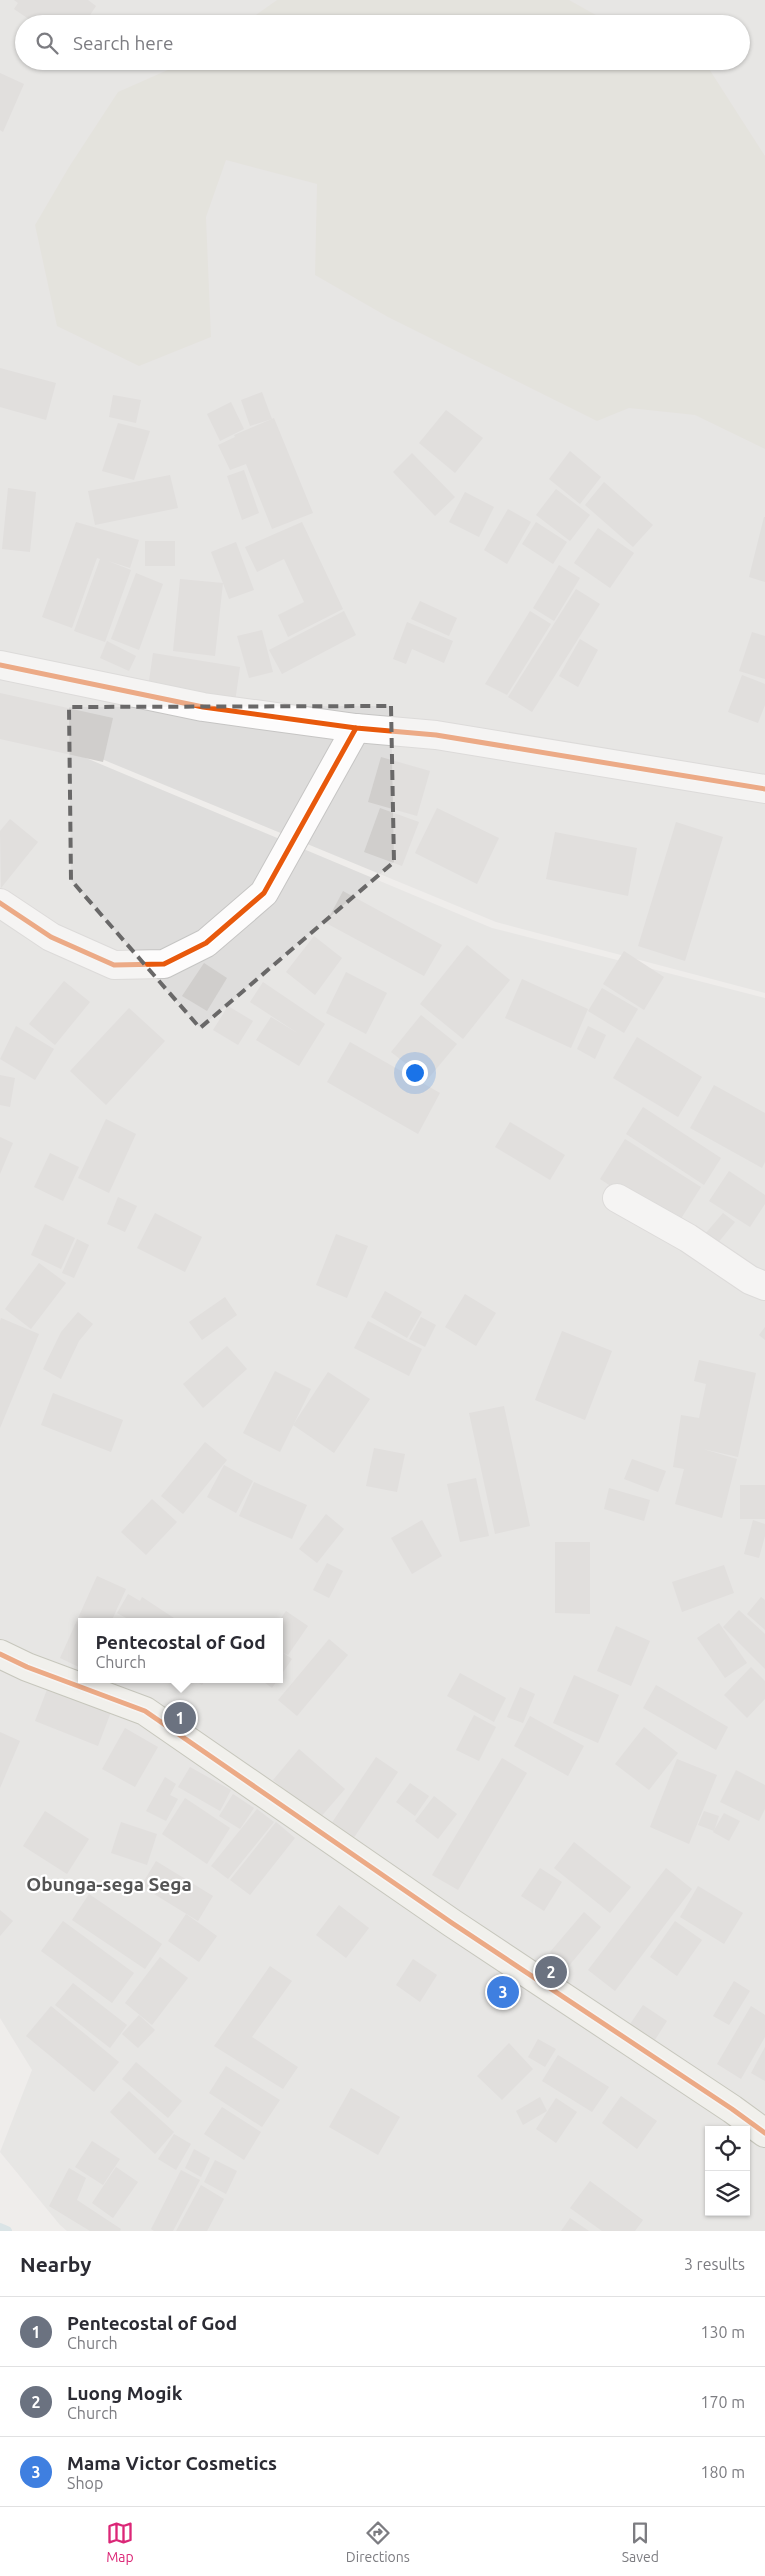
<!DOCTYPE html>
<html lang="en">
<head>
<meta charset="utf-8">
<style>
  :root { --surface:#fff; --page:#f2f2f3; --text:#2b2b33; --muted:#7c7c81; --line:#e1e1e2; --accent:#db2777 }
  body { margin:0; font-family:Ubuntu,sans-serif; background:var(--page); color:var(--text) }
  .controls { position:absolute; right:15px; bottom:15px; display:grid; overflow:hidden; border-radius:0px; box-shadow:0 1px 4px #0004 }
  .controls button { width:45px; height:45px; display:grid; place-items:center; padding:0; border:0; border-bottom:1px solid var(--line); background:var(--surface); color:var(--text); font:25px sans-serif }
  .you { position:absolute; left:414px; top:1072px; width:18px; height:18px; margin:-12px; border:4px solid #fff; border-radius:50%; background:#1a73e8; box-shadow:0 0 0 8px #1a73e833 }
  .badge { display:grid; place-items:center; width:32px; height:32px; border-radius:50%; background:var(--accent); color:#fff; font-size:16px; font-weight:700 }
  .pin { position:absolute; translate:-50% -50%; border:2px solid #fff; box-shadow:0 1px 5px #0006 }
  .popup { position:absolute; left:78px; top:1618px; width:205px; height:65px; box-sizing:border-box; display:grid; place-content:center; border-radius:0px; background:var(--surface); filter:drop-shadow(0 1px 4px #0005); font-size:16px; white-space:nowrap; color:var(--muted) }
  .popup b { font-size:19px; color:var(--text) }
  .popup::after { content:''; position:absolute; left:50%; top:100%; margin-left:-10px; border:10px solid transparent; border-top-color:var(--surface) }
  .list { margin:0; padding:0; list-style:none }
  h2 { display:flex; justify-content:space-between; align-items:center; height:65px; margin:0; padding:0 20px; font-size:21px }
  h2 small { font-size:16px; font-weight:400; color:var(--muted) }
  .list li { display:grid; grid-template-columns:32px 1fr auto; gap:15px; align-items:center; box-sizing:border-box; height:70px; padding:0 20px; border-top:1px solid var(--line) }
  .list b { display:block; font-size:19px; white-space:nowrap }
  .list p { margin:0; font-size:16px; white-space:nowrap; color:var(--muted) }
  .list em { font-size:16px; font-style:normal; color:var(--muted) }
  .icon { flex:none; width:28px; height:28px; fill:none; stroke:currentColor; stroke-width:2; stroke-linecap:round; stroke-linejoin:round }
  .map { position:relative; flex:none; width:765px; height:2231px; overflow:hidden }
  .search { position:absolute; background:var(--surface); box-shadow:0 1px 4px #0004; left:15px; right:15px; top:15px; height:55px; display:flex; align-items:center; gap:12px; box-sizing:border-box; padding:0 18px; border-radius:28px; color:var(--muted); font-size:19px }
  .sheet { height:275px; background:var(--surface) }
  nav { display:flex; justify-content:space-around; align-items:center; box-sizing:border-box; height:70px; border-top:1px solid var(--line); background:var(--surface); font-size:14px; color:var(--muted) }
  nav a { display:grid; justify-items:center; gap:2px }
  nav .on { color:var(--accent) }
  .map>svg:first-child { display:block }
</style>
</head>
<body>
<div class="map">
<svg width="765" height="2231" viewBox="0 0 765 2231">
  <rect width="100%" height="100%" fill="#efedeb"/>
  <g fill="#dedddc" fill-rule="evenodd">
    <path d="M0,0H765V993L496,922L0,717ZM24,24H741V61H24Z"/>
    <path d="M0,722L492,928L765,998V2231H67L60,2225L0,2152L32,2070L0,2018ZM81,1622H279V1679H81ZM709,2130H746V2212H709Z"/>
  </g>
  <g fill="#d8d7cd">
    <path d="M277,0H569L612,24H243Z"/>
    <path d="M188,61H704L765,156V449L695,415L629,408L597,421L388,317L315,275L317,184L226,160L206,217L211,337L139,366L57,326L35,225L69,167L118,92Z"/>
  </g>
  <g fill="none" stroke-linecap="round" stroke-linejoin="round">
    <path stroke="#c1d9e0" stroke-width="10" d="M0,2228L7,2231"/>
  </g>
  <g fill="#d0cecc">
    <path d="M14,0H88L96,6L84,24H36L14,9L18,3Z"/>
    <path d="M0,73L24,84L3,132L0,130Z"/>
    <path d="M0,368L56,383L46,420L0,407Z"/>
    <path d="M262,392L272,419L250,426L241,400Z"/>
    <path d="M113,395L141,400L136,423L109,417Z"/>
    <path d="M231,402L244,429L220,441L207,414Z"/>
    <path d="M446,410L483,438L455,473L419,443Z"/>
    <path d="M274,418L313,513L272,529L246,464L230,470L218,445L235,437L234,435Z"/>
    <path d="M118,423L150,431L134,480L102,471Z"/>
    <path d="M570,451L601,477L580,504L549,479Z"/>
    <path d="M412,453L455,497L435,516L393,472Z"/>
    <path d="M244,470L259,513L242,520L227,476Z"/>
    <path d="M170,475L178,508L95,525L88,491Z"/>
    <path d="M604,482L653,525L633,547L585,505Z"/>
    <path d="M8,488L36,492L30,552L2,549Z"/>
    <path d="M556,489L590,515L570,541L536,515Z"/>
    <path d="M465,492L494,507L479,537L449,522Z"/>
    <path d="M508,509L531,522L507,564L484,550Z"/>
    <path d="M764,517H765V582L749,577Z"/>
    <path d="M76,522L139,540L130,568L108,561L131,570L105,642L74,631L100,559L97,558L72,628L42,617Z"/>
    <path d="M302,522L343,609L288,637L278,615L304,602L284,559L257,572L245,547Z"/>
    <path d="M536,522L567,542L553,564L522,544Z"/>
    <path d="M598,528L634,553L610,588L574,563Z"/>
    <rect x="145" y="541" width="30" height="25"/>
    <path d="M236,542L254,590L229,599L211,552Z"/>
    <path d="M559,565L580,578L554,621L533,608Z"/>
    <path d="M136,573L163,584L139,650L111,639Z"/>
    <path d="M180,579L223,583L215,656L173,651Z"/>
    <path d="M576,589L600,604L532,712L508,697Z"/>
    <path d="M420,601L457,618L449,636L411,619Z"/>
    <path d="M344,611L356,635L282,674L269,650Z"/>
    <path d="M530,611L551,624L507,695L485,684Z"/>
    <path d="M407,622L453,641L444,663L412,649L406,664L393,659Z"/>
    <path d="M262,630L273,672L249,678L237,636Z"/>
    <path d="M752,632L765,636V679L739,671Z"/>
    <path d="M580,639L598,650L578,687L559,676Z"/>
    <path d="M107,641L136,656L129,671L100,658Z"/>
    <path d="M153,653L240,667L235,702L148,688Z"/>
    <path d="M742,675L765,684V705L758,723L728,712Z"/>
    <path d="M0,693L113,718L103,762L0,739Z"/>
    <path d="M381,757L430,771L417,816L368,802Z"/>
    <path d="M380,808L419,822L402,866L364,852Z"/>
    <path d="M437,808L499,838L477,884L415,853Z"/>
    <path d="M10,819L38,842L1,888L0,831Z"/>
    <path d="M676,822L723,837L685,961L638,946Z"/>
    <path d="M555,832L637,848L628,896L546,879Z"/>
    <path d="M343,891L442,945L424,976L326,923Z"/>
    <path d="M314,936L342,958L315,995L286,972Z"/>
    <path d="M467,945L510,980L463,1039L420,1004Z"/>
    <path d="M624,951L664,977L644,1010L603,984Z"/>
    <path d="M204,963L227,978L207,1011L182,996Z"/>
    <path d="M346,972L387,993L366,1034L326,1013Z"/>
    <path d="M522,979L588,1009L571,1048L505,1018Z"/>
    <path d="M64,981L90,1002L55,1045L29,1024Z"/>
    <path d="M263,982L325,1024L299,1066L256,1040L271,1017L299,1034L250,1002Z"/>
    <path d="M602,988L638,1009L624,1033L588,1011Z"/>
    <path d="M228,1006L253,1021L238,1045L213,1030Z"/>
    <path d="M129,1008L165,1041L106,1105L70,1071Z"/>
    <path d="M421,1015L457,1044L427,1080L391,1052Z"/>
    <path d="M16,1026L54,1049L35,1080L0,1059Z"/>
    <path d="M588,1026L606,1035L595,1059L577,1049Z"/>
    <path d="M637,1037L702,1077L678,1117L613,1078Z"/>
    <path d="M350,1042L440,1093L418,1134L327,1082Z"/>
    <path d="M0,1075L15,1078L10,1107L0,1105Z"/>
    <path d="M714,1085L765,1113V1162L762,1168L690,1128Z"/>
    <path d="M643,1107L721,1158L704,1185L626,1134Z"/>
    <path d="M106,1119L136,1134L109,1193L78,1178Z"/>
    <path d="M510,1122L565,1155L550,1180L495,1147Z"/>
    <path d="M0,1137L13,1143L0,1174Z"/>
    <path d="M625,1139L701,1187L675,1228L600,1179Z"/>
    <path d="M50,1153L79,1167L63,1201L34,1187Z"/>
    <path d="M729,1171L765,1195V1204L750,1227L709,1201Z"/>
    <path d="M118,1197L137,1206L125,1232L107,1224Z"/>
    <path d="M155,1213L202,1237L185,1272L137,1248Z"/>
    <path d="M723,1213L735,1222L717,1244L705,1234Z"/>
    <path d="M45,1224L75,1238L61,1269L31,1255Z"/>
    <path d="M336,1234L368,1246L347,1298L316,1285Z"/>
    <path d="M77,1239L89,1245L74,1278L62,1273Z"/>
    <path d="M39,1263L66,1283L31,1329L5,1309Z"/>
    <path d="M385,1291L422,1312L407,1338L371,1317Z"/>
    <path d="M465,1294L496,1313L476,1346L445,1327Z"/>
    <path d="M225,1297L237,1315L202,1340L189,1322Z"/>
    <path d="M78,1312L93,1324L79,1341L61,1379L43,1369L61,1332Z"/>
    <path d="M421,1317L436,1325L425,1347L409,1339Z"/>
    <path d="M1,1318L39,1334L0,1428V1321Z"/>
    <path d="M368,1321L422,1349L409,1376L354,1348Z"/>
    <path d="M765,1327V1340L759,1335Z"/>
    <path d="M562,1331L612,1351L585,1420L535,1400Z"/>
    <path d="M227,1346L247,1369L203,1408L183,1384Z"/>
    <path d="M699,1360L756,1373L738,1457L703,1449L737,1459L722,1518L675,1504L684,1469L673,1467L681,1415L699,1418L706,1384L694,1381Z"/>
    <path d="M275,1371L311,1389L280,1452L243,1433Z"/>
    <path d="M328,1372L370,1399L334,1453L293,1425Z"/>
    <path d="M53,1393L123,1420L111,1452L41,1425Z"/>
    <path d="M504,1406L530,1526L495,1534L469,1413Z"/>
    <path d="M205,1442L227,1460L183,1514L161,1496Z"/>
    <path d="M374,1448L405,1454L397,1492L366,1486Z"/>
    <path d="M632,1459L666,1471L658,1492L624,1479Z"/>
    <path d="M224,1465L253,1481L236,1513L207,1497Z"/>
    <path d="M476,1478L489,1536L460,1542L447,1484Z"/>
    <path d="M254,1482L307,1505L292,1539L239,1516Z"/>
    <rect x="740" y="1485" width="25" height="34"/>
    <path d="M609,1488L650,1500L644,1521L604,1509Z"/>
    <path d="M152,1499L177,1522L146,1555L121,1532Z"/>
    <path d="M326,1514L344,1529L317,1563L299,1549Z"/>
    <path d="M422,1520L442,1556L412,1574L391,1538Z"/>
    <path d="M753,1520L765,1524V1536L759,1558L744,1554Z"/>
    <path d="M555,1542H590V1614L555,1613Z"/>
    <path d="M327,1563L343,1571L329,1598L313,1590Z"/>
    <path d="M724,1565L734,1593L682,1612L672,1582Z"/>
    <path d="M97,1576L126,1589L111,1622H81V1668L60,1658Z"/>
    <path d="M128,1594L140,1601L142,1597L180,1622H125L128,1619L117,1613Z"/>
    <path d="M761,1597L765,1600V1630L747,1614Z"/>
    <path d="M739,1610L765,1634V1669L723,1627Z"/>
    <path d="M286,1611L308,1626L288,1655L282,1652L292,1659L279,1678V1621Z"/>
    <path d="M719,1623L747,1663L725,1678L697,1638Z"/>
    <path d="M616,1626L650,1641L631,1686L597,1671Z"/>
    <path d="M329,1639L348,1655L297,1716L278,1700Z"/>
    <path d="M751,1667L765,1681V1699L747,1718L724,1695Z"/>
    <path d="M460,1673L506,1698L494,1722L447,1696Z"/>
    <path d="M574,1675L619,1695L598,1743L553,1723Z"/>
    <path d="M109,1679H119L116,1684Z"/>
    <path d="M193,1679H206L202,1685Z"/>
    <path d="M260,1679H278L272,1688Z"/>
    <path d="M656,1685L728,1727L716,1750L643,1708Z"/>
    <path d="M48,1687L111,1712L98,1746L35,1721Z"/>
    <path d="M520,1687L535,1694L523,1723L507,1717Z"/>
    <path d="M474,1715L496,1727L479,1761L456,1750Z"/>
    <path d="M530,1716L584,1746L568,1776L514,1746Z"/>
    <path d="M644,1727L678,1753L649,1790L615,1764Z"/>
    <path d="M125,1728L158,1747L135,1787L102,1769Z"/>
    <path d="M0,1732L20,1741L0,1788Z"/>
    <path d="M299,1749L345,1789L319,1819L273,1780Z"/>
    <path d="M376,1757L398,1772L353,1839L331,1824Z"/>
    <path d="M502,1758L527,1773L458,1890L432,1875Z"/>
    <path d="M677,1759L717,1775L689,1844L650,1827Z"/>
    <path d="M190,1767L231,1790L220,1811L178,1787Z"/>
    <path d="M736,1770L765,1785V1809L759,1821L720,1802Z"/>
    <path d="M165,1777L176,1784L170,1795L178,1799L166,1821L146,1811Z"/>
    <path d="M410,1783L429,1796L415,1816L396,1802Z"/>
    <path d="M233,1794L254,1808L240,1829L219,1816Z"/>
    <path d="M434,1796L457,1814L438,1839L415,1821Z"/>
    <path d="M185,1798L230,1828L207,1864L162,1834Z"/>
    <path d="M257,1809L274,1822L228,1879L211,1866Z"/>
    <path d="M45,1811L89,1839L67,1874L23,1846Z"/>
    <path d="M704,1811L719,1816L714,1831L698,1825Z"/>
    <path d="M724,1813L740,1821L729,1841L713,1832Z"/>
    <path d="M121,1822L157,1834L147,1865L111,1853Z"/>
    <path d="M276,1822L295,1838L250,1895L230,1880Z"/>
    <path d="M574,1842L631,1887L610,1913L554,1868Z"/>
    <path d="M156,1861L213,1896L198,1921L141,1886Z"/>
    <path d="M540,1868L562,1882L544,1911L521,1896Z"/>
    <path d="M666,1868L692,1889L615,1991L588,1970Z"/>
    <path d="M698,1886L743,1913L724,1944L680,1917Z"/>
    <path d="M89,1894L162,1944L145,1969L72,1920Z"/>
    <path d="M339,1905L369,1928L346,1958L316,1935Z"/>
    <path d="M0,1910L13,1921L0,1936Z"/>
    <path d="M584,1912L601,1927L568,1967L550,1952Z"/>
    <path d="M186,1914L217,1936L199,1962L168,1941Z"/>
    <path d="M63,1921L134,1973L112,2003L41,1951Z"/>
    <path d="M675,1921L702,1940L677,1976L650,1957Z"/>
    <path d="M160,1957L188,1978L152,2025L125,2003Z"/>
    <path d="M413,1959L437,1975L420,2002L396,1985Z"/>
    <path d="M270,1966L292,1981L252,2037L298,2067L283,2089L214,2046Z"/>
    <path d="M734,1981L750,1991L729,2025L713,2016Z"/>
    <path d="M73,1983L127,2025L110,2048L55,2005Z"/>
    <path d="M643,2005L667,2021L653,2043L628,2027Z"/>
    <path d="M51,2006L119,2062L94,2092L26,2036Z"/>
    <path d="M751,2006L765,2015V2037L741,2079L717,2064Z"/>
    <path d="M139,2015L155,2030L138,2048L122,2034Z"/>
    <path d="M538,2039L556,2049L545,2067L528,2057Z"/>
    <path d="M509,2043L533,2069L502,2100L477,2076Z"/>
    <path d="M765,2047V2081L751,2073Z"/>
    <path d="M558,2055L609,2087L592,2112L542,2081Z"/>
    <path d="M136,2062L182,2101L168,2118L122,2079Z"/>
    <path d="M226,2066L280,2100L262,2127L209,2093Z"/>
    <path d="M351,2088L400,2117L378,2155L329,2127Z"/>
    <path d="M129,2091L174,2132L155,2154L110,2112Z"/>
    <path d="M621,2096L657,2121L637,2149L602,2123Z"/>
    <path d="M540,2097L547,2111L523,2125L516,2111Z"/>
    <path d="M556,2098L577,2112L556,2143L536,2129Z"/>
    <path d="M222,2107L261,2132L244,2160L204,2134Z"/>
    <path d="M174,2134L191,2144L176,2170L158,2159Z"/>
    <path d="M92,2141L120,2159L103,2185L75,2167Z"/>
    <path d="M194,2149L210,2158L201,2177L185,2168Z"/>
    <path d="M215,2160L237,2171L226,2194L204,2182Z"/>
    <path d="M116,2167L138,2182L113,2218L92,2203Z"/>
    <path d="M69,2168L86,2178L77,2200L121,2229L120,2231H90L49,2206Z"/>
    <path d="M181,2170L200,2180L173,2231H154L151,2229Z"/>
    <path d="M590,2181L643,2220L635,2231H602L570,2208Z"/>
    <path d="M201,2185L224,2199L207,2231H176Z"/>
    <path d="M570,2218L589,2231H561Z"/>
  </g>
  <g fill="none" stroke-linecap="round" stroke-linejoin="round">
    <defs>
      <g id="street">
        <path d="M0,665L203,707L356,728L436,735L765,789"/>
        <path d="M0,903L51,937L114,965L164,964L206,943L264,893L356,728"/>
        <path d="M617,1198L688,1238L750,1280L765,1286"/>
      </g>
      <path id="secondary" d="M0,1654L27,1667L145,1711L452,1923L732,2109L765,2133"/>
    </defs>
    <use href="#street" stroke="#c6c5c4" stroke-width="30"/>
    <use href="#secondary" stroke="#969883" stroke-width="30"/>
    <use href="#street" stroke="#fdfcfc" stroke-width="28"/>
    <use href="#secondary" stroke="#f3f3ed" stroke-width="28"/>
    <defs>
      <g id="cycleway">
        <path d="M0,665L203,707L356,728L436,735L765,789"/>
        <path d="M0,903L51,937L114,965L164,964L206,943L264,893L356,728"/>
        <path d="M0,1654L27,1667L145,1711L452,1923L732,2109L765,2133"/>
      </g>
    </defs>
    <use href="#cycleway" stroke="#fff" stroke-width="8"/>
    <use href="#cycleway" stroke="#e8590c" stroke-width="5"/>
  </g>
  <path d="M0 0H765V2231H0ZM391,706L394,862L200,1028L71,880L69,707Z" fill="#efedeb" fill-opacity=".55" fill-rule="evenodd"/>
  <path fill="none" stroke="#696868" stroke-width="4" stroke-dasharray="10 6" stroke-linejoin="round" d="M391,706L394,862L200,1028L71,880L69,707Z"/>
  <g text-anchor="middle" stroke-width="4.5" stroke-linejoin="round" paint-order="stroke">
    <g font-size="19" font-weight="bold" fill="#545454" stroke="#fff">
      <text x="109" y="1891">Obunga-sega Sega</text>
    </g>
  </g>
</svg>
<div class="controls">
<button><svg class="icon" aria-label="locate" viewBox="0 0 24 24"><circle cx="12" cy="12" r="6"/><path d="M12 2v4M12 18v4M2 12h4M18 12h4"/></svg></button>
<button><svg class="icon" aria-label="layers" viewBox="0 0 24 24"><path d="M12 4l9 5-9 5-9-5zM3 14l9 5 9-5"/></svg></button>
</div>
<div class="you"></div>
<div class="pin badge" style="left:180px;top:1718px;background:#6b7280">1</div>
<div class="popup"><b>Pentecostal of God</b>Church</div>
<div class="pin badge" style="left:551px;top:1972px;background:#6b7280">2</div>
<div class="pin badge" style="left:503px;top:1992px;background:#3f7fe0">3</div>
<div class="search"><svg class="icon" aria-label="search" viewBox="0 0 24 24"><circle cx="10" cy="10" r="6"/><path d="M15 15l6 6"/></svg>Search here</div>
</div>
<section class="sheet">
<h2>Nearby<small>3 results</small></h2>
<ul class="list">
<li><span class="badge" style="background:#6b7280">1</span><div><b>Pentecostal of God</b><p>Church</p></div><em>130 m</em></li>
<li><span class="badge" style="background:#6b7280">2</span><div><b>Luong Mogik</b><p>Church</p></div><em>170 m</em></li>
<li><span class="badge" style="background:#3f7fe0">3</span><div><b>Mama Victor Cosmetics</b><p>Shop</p></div><em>180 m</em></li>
</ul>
</section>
<nav>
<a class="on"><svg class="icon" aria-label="map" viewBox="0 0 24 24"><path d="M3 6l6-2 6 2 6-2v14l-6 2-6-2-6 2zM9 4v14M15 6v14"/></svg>Map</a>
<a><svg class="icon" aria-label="directions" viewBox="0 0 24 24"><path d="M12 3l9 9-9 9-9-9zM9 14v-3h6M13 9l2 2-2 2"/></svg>Directions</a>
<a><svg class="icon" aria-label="saved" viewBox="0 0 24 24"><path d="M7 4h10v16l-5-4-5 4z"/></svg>Saved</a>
</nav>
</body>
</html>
